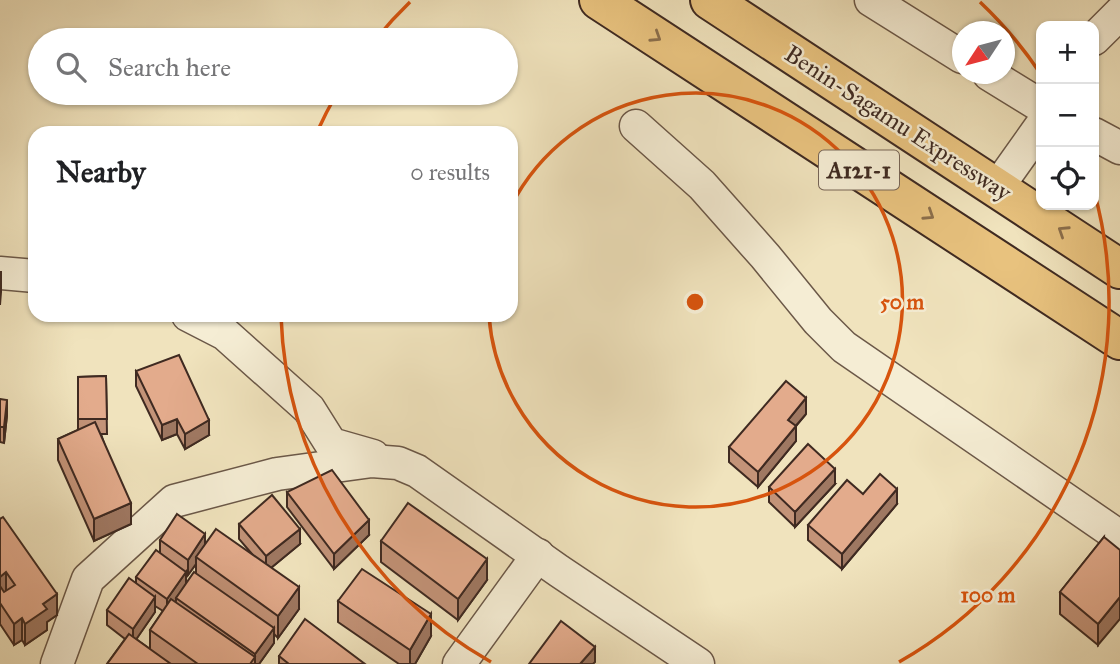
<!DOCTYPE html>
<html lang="en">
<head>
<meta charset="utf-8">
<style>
  :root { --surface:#fff; --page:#f2f2f2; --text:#202124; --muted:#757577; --line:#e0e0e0 }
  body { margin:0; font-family:"IM FELL Great Primer",serif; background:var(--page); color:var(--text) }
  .controls { position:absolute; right:21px; top:21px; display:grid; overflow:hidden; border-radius:14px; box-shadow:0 2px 5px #0004 }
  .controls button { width:63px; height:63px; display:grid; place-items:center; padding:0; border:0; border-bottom:2px solid var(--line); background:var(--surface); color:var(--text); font:35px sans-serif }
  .compass { position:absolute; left:952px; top:21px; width:63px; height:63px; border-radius:50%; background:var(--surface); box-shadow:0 2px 5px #0004; rotate:234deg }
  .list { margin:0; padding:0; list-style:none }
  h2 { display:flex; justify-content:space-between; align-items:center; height:91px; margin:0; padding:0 28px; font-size:30px }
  h2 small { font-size:23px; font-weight:400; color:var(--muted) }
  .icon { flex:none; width:38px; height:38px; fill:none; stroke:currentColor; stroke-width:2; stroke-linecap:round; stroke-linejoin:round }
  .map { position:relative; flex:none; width:1120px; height:664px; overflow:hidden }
  .search { position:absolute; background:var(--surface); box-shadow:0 2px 5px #0004; left:28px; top:28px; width:490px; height:77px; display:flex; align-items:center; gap:18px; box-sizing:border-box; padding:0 24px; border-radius:38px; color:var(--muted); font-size:26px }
  .panel { position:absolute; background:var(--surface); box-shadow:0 2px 5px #0004; left:28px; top:126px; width:490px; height:196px; border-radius:21px }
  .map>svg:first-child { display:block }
</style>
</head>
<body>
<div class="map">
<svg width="1120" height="664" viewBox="0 0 1120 664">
  <rect width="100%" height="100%" fill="#f0e3bd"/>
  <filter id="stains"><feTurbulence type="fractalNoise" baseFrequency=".00286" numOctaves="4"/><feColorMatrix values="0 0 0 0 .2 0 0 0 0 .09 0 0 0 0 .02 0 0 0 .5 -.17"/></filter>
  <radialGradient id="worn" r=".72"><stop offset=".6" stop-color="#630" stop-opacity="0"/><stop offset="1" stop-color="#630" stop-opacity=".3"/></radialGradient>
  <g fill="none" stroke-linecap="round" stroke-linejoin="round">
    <defs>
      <g id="street">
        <path d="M871,0L962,57"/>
        <path d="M1094,39L1120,13"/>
        <path d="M989,74L1041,106"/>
        <path d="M636,126L702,185L765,256L818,321L844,347L1120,537"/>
        <path d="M1094,134L1120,148"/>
        <path d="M997,188L1041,126"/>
        <path d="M0,273L35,276"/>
        <path d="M188,315L225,334L309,409L331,444L373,456"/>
        <path d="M57,664L88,579L174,501L277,474L372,461L398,463L417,471L559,571L698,664"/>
        <path d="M459,664L538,555"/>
      </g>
      <g id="highway">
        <path d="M599,0L1120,340"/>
        <path d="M710,0L1120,269"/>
      </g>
    </defs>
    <use href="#street" stroke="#6b5848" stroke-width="35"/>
    <use href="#highway" stroke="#3f2a21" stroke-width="42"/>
    <use href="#street" stroke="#f5edd4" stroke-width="32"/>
    <use href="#highway" stroke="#e8c27e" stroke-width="38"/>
  </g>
  <g fill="#c39378" stroke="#3f2a21" stroke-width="2" fill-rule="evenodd">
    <path d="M136,371L209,435L185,449L177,434L162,440L136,386Z"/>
    <path d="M106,376L107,434H101L131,524L94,541L58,460V439L78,430V377Z"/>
    <path d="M0,399L7,415L4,443L0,442Z"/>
    <path d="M806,414L796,426V441L758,487L729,462V447Z"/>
    <path d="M835,484L795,527L769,502V487Z"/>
    <path d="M287,492L369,535L334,569L287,507Z"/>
    <path d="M863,494L897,504L842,569L808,540V525Z"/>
    <path d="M0,519L57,615L47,622V630L25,645L22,640L14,645L0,624Z"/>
    <path d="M239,524L300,544L271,568L299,609L278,638L274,634V643L259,664H107L125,639L107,625V610L136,583V577L160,552V540L205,544L252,554L239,539ZM196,564V573L186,583V573L188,575ZM155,606L163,611L150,630V649L136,639L155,612Z"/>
    <path d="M1104,537L1098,645L1060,614V592Z"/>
    <path d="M381,541L487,580L458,620L381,562Z"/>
    <path d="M338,601L431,636L415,664H399L338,622Z"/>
    <path d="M279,656L365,664H279Z"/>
  </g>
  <g fill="#9f7862" stroke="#3f2a21" stroke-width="2">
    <path d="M1,271V292L0,305V283Z"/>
    <path d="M806,398V414L788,435V420Z"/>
    <path d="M7,400V415L4,443V427Z"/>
    <path d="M177,419V434L162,440V425Z"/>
    <path d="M209,420V435L185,449V434Z"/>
    <path d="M796,426V441L758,487V472Z"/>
    <path d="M835,469V484L795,527V512Z"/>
    <path d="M897,489V504L842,569V554Z"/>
    <path d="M131,503V524L94,541V519Z"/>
    <path d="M369,520V535L334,569V554Z"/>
    <path d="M300,529V544L266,572V556Z"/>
    <path d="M205,534V549L196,557V564L188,575V560Z"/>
    <path d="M487,559V580L458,620V599Z"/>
    <path d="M6,572V594L0,598V577Z"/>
    <path d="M186,572V587L176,598V601L167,614V599Z"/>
    <path d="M299,587V609L278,638V616Z"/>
    <path d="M57,594V615L47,622V630L25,645V624L43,604Z"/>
    <path d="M155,597V612L133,644V629Z"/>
    <path d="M1120,597V619L1098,645V624Z"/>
    <path d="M431,614V636L415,664H410V650Z"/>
    <path d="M22,618V640L14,645V624Z"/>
    <path d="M274,628V643L259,664H255V654Z"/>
    <path d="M595,647V662L593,664H580Z"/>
  </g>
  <g fill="#e3ab8c" stroke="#3f2a21" stroke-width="2">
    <path d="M179,355L209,420L185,434L177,419L162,425L136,371Z"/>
    <path d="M106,376L107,419H78V377Z"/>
    <path d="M786,381L806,398L788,420L796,426L758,472L729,447Z"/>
    <path d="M0,399L7,400L4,427H0Z"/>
    <path d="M95,422L131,503L94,519L58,439Z"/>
    <path d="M808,444L835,469L795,512L769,487Z"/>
    <path d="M332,470L369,520L334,554L287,492Z"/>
    <path d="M880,474L897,489L842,554L808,525L847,480L863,494Z"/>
    <path d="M272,495L300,529L266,556L239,524Z"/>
    <path d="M408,503L487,559L458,599L381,541Z"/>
    <path d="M177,514L205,534L188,560L160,540Z"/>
    <path d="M3,517L57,594L43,604L47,609L25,624L22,618L14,624L0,603V586L4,592L15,585L6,572L0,577V519Z"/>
    <path d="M216,529L299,587L278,616L196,557Z"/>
    <path d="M1104,537L1120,550V597L1098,624L1060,592Z"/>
    <path d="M156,550L186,572L167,599L136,577Z"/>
    <path d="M362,569L431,614L410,650L338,601Z"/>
    <path d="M194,572L274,628L255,654L176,598Z"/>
    <path d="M129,578L155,597L133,629L107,610Z"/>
    <path d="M171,599L255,657L250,664H198L150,630Z"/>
    <path d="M305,619L365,664H289L279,656Z"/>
    <path d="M561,621L595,647L580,664H529Z"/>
    <path d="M129,634L171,664H107Z"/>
  </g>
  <defs><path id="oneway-chevron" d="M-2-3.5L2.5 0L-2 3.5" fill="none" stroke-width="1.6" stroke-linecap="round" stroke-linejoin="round" transform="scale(1.75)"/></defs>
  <g stroke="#8b6e4b">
    <use href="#oneway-chevron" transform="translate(656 37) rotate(33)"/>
    <use href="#oneway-chevron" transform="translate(929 215) rotate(33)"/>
    <use href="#oneway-chevron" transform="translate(1063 231) rotate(-147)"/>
  </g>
  <g fill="none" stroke="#d7540e" stroke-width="3.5">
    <path d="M511 206A207 207 0 1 1 489 316"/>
    <path d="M491 662A414 414 0 0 1 281 316M318 130A414 414 0 0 1 336 95M376 39A414 414 0 0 1 410 2M980 2A414 414 0 0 1 1040 73M1094 191A414 414 0 0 1 899 662"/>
  </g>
  <g text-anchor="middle" stroke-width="5" stroke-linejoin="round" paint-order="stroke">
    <rect fill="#f5edd4" stroke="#766457" stroke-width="2" x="819" y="150.5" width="80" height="39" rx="5"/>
    <g font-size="23" font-weight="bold" fill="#3f2a21">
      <text x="859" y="178">A121-1</text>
    </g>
    <g font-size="24" fill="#3f2a21" stroke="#f5edd4">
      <text transform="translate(898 123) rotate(33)" y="8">Benin-Sagamu Expressway</text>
    </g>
  </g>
  <circle cx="695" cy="302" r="10" fill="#d7540e" stroke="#f5edd4" stroke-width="3.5"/>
  <g font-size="21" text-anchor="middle" font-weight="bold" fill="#d7540e" stroke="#f5edd4" stroke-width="5" stroke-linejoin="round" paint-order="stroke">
    <text x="902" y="309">50 m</text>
    <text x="988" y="602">100 m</text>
  </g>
  <rect width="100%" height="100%" filter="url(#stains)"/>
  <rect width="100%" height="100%" fill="url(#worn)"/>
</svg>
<div class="controls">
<button>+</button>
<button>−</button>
<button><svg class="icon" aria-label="locate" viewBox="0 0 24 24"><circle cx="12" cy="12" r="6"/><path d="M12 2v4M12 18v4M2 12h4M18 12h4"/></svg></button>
</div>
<svg class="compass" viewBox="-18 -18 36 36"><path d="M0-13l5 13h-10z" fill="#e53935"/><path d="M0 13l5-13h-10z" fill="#757577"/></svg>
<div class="search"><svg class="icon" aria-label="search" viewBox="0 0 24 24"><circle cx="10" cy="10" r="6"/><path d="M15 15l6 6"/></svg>Search here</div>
<section class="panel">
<h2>Nearby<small>0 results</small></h2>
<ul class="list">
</ul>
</section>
</div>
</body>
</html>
